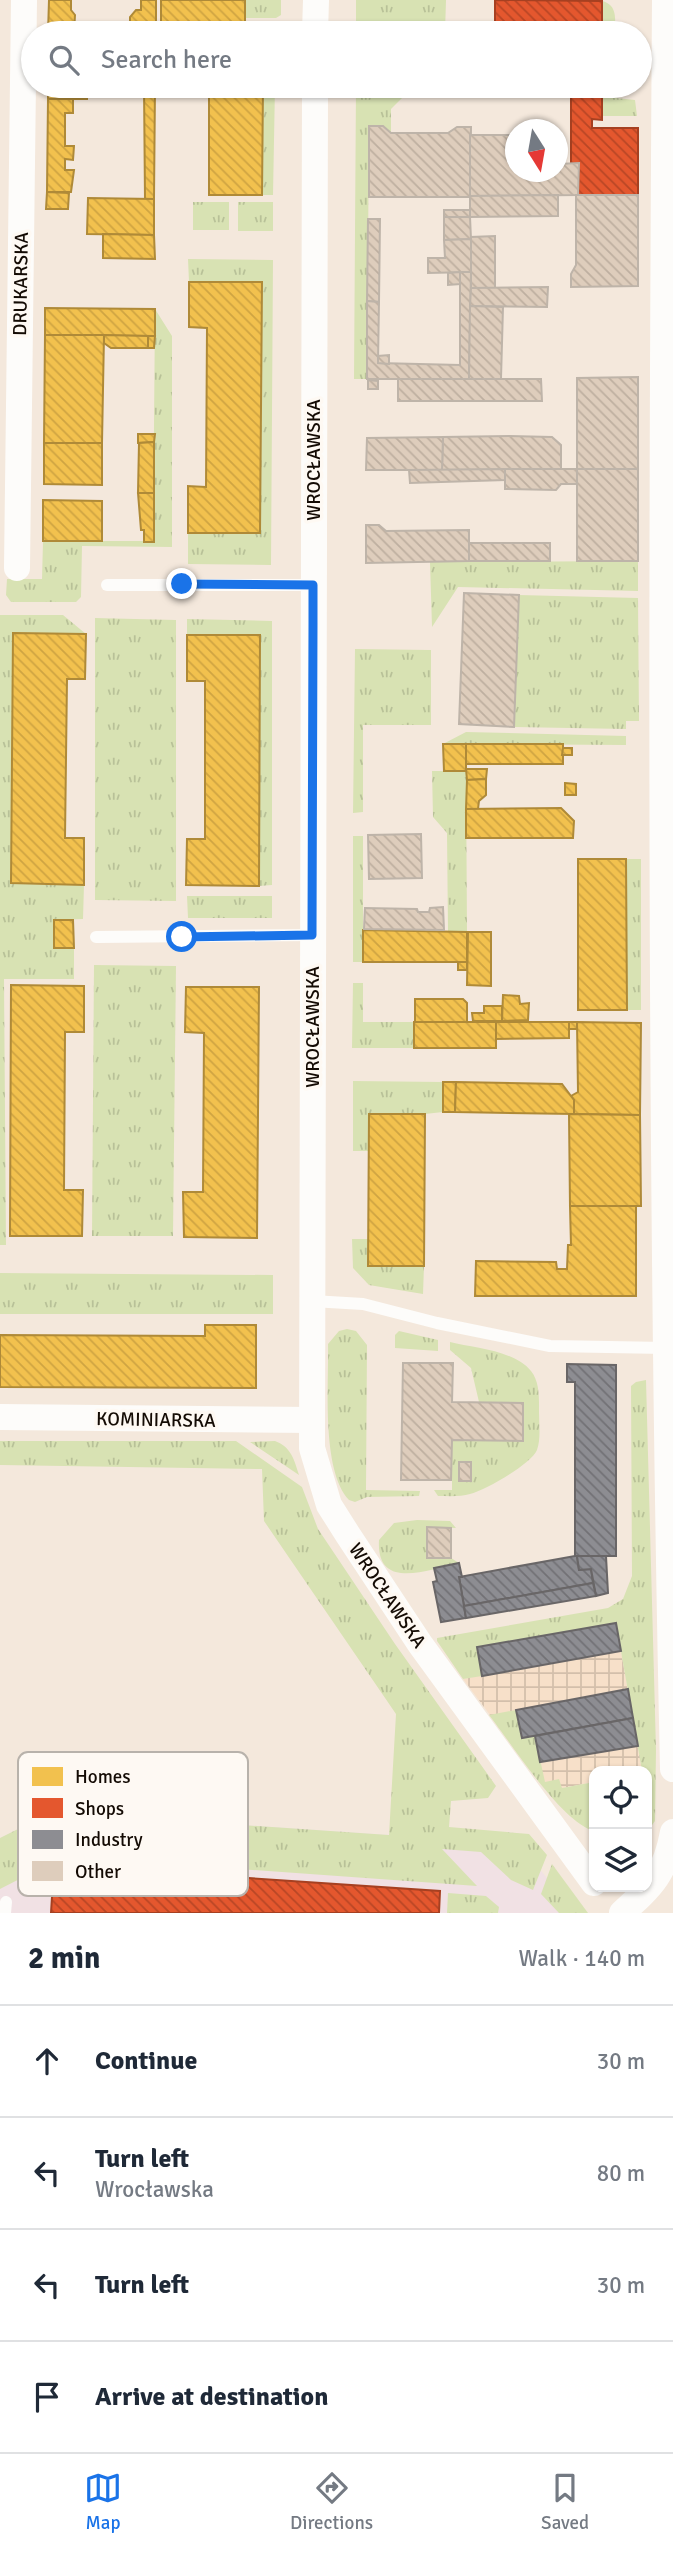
<!DOCTYPE html>
<html lang="en">
<head>
<meta charset="utf-8">
<style>
  :root { --surface:#fff; --page:#f6f6f7; --text:#1f2937; --muted:#747a83; --line:#e0e1e3; --accent:#1a73e8 }
  body { margin:0; font-family:Signika,sans-serif; background:var(--page); color:var(--text) }
  .controls { position:absolute; right:21px; bottom:21px; display:grid; overflow:hidden; border-radius:14px; box-shadow:0 2px 5px #0004 }
  .controls button { width:63px; height:63px; display:grid; place-items:center; padding:0; border:0; border-bottom:2px solid var(--line); background:var(--surface); color:var(--text); font:35px sans-serif }
  .compass { position:absolute; left:505px; top:119px; width:63px; height:63px; border-radius:50%; background:var(--surface); box-shadow:0 2px 5px #0004; rotate:169deg }
  .stop { position:absolute; width:21px; height:21px; margin:-16px; border:5px solid #1a73e8; border-radius:50%; background:#fff }
  .stop.end { background:#1a73e8; border-color:#fff; box-shadow:0 2px 7px #0008 }
  .list { margin:0; padding:0; list-style:none }
  h2 { display:flex; justify-content:space-between; align-items:center; height:91px; margin:0; padding:0 28px; font-size:30px }
  h2 small { font-size:23px; font-weight:400; color:var(--muted) }
  .list li { display:grid; grid-template-columns:46px 1fr auto; gap:21px; align-items:center; box-sizing:border-box; height:112px; padding:0 28px; border-top:2px solid var(--line) }
  .list b { display:block; font-size:26px; white-space:nowrap }
  .list p { margin:0; font-size:23px; white-space:nowrap; color:var(--muted) }
  .list em { font-size:23px; font-style:normal; color:var(--muted) }
  .icon { flex:none; width:38px; height:38px; fill:none; stroke:currentColor; stroke-width:2; stroke-linecap:round; stroke-linejoin:round }
  .map { position:relative; flex:none; width:673px; height:1913px; overflow:hidden }
  .search { position:absolute; background:var(--surface); box-shadow:0 2px 5px #0004; left:21px; right:21px; top:21px; height:77px; display:flex; align-items:center; gap:18px; box-sizing:border-box; padding:0 24px; border-radius:38px; color:var(--muted); font-size:26px }
  .sheet { height:539px; background:var(--surface) }
  nav { display:flex; justify-content:space-around; align-items:center; box-sizing:border-box; height:98px; border-top:2px solid var(--line); background:var(--surface); font-size:19px; color:var(--muted) }
  nav a { display:grid; justify-items:center; gap:4px }
  nav .on { color:var(--accent) }
  .map>svg:first-child { display:block }
</style>
</head>
<body>
<div class="map">
<svg width="673" height="1913" viewBox="0 0 673 1913">
  <defs>
    <pattern id="industrial-grid" width="8" height="8" patternUnits="userSpaceOnUse" patternTransform="scale(1.75)"><rect width="8" height="8" fill="#f7e0c9"/><path d="M0 4h8M4 0v8" fill="none" stroke="#d3bfab"/></pattern>
    <pattern id="grass-tufts" width="24" height="20" patternUnits="userSpaceOnUse" patternTransform="scale(1.75)"><rect width="24" height="20" fill="#d8e2b3"/><path d="M3 7l-1-3M5 7V3M7 7l1-3M15 17l-1-3M17 17v-4M19 17l1-3" fill="none" stroke="#b8c198"/></pattern>
    <pattern id="homes-back-hatch" width="6" height="6" patternUnits="userSpaceOnUse" patternTransform="scale(1.75)"><rect width="6" height="6" fill="#f2c14e"/><path d="M-1 5l2 2M0 0l6 6M5-1l2 2" fill="none" stroke="#cfa442"/></pattern>
    <pattern id="shops-back-hatch" width="6" height="6" patternUnits="userSpaceOnUse" patternTransform="scale(1.75)"><rect width="6" height="6" fill="#e4572e"/><path d="M-1 5l2 2M0 0l6 6M5-1l2 2" fill="none" stroke="#b84625"/></pattern>
    <pattern id="industry-back-hatch" width="6" height="6" patternUnits="userSpaceOnUse" patternTransform="scale(1.75)"><rect width="6" height="6" fill="#8d8d92"/><path d="M-1 5l2 2M0 0l6 6M5-1l2 2" fill="none" stroke="#727175"/></pattern>
    <pattern id="building-back-hatch" width="6" height="6" patternUnits="userSpaceOnUse" patternTransform="scale(1.75)"><rect width="6" height="6" fill="#decdbc"/><path d="M-1 5l2 2M0 0l6 6M5-1l2 2" fill="none" stroke="#beafa0"/></pattern>
  </defs>
  <rect width="100%" height="100%" fill="#f4e8dc"/>
  <path fill="#f1e1e4" d="M52,1812L390,1835L511,1832L574,1913H0V1838Z"/>
  <path fill="url(#industrial-grid)" d="M616,1623L642,1771H594V1782L547,1791L463,1679L482,1675L477,1647Z"/>
  <g fill="url(#grass-tufts)" fill-rule="evenodd">
    <path d="M245,0H281V15L276,18H245Z"/>
    <path d="M356,0H446L445,33H356Z"/>
    <path d="M602,1C618,5 615,19 615,33H602Z"/>
    <rect x="245" y="27" width="30" height="6"/>
    <path d="M263,86H275L273,195H262Z"/>
    <path d="M356,86H414L391,109V133L383,126L369,127L367,379H354Z"/>
    <path d="M602,86H615L616,98L635,100L637,116H602Z"/>
    <rect x="193" y="202" width="36" height="28"/>
    <rect x="238" y="202" width="35" height="29"/>
    <path d="M188,259L273,260L271,565L188,564V533H260L262,283L189,282Z"/>
    <path d="M155,309L172,336V547L82,546L81,597L76,602H11L6,595L7,579H42L43,541H153Z"/>
    <path d="M638,561V591L458,587L432,627L430,562Z"/>
    <path d="M519,595L638,598L639,721H626V729L514,727Z"/>
    <path d="M0,615H63L86,634H13L11,883L84,885L83,919L54,920L74,948V979H4L6,1245H0Z"/>
    <path d="M95,618L176,620V901L95,900Z"/>
    <path d="M187,619L272,621V885L259,886L260,635H187Z"/>
    <path d="M355,649L431,650V725H363V812L353,813Z"/>
    <path d="M466,732L626,736V745L443,744Z"/>
    <path d="M432,771H466L467,932H448L447,833L433,817Z"/>
    <rect x="353" y="836" width="10" height="126"/>
    <path d="M626,859H641V1010H627Z"/>
    <path d="M187,896H272V918H188Z"/>
    <path d="M94,965L176,966L173,1236H92Z"/>
    <path d="M353,983H363V1022H414V1048H352Z"/>
    <path d="M353,1081L443,1082V1112L425,1114H369L368,1151H353Z"/>
    <path d="M352,1239H368L424,1266L423,1294L369,1285L353,1268Z"/>
    <path d="M0,1273L273,1275V1314H0Z"/>
    <path d="M347,1329L356,1331L367,1345L366,1490L420,1491L419,1496L367,1497L355,1502L349,1500C321,1470 329,1384 328,1344L339,1331Z"/>
    <path d="M399,1331L438,1340V1351L395,1348V1335Z"/>
    <path d="M450,1342C474,1348 514,1350 531,1371C540,1382 539,1399 539,1412C539,1425 541,1438 537,1450C531,1464 486,1490 470,1494C461,1497 448,1496 438,1496L434,1490H452V1440H523V1403L479,1402L471,1368L450,1350ZM459,1462H471V1481L459,1480Z"/>
    <path d="M646,1380L656,1750L655,1821L647,1832V1771H642L616,1623L477,1647L482,1676L463,1679L437,1641V1638L608,1608L623,1599L632,1576L631,1386L636,1382Z"/>
    <path d="M0,1441H236L302,1487L318,1529L395,1644L496,1786L488,1798L451,1801L449,1827L529,1834L547,1855L533,1890L511,1880L481,1852L442,1849L477,1886L42,1855L41,1868L0,1889V1838L52,1812L389,1835L396,1714L264,1521L262,1469L0,1465Z"/>
    <path d="M275,1441C291,1447 294,1459 299,1475L250,1442Z"/>
    <path d="M417,1520L450,1521L456,1528L427,1527V1557L451,1558L459,1563C427,1570 376,1591 379,1540L394,1523Z"/>
    <path d="M516,1710L522,1738L535,1736L545,1782L559,1779L562,1788L594,1782V1831C561,1822 511,1743 489,1715Z"/>
    <path d="M552,1864L588,1913H559L541,1894Z"/>
    <path d="M448,1893L486,1896L499,1907L498,1913H447Z"/>
  </g>
  <g fill="url(#homes-back-hatch)" stroke="#af8a38" stroke-width="2">
    <path d="M49,0H71V10L75,15L74,33H48Z"/>
    <path d="M141,0H156V33H130V17L136,10H141Z"/>
    <rect x="161" y="0" width="84" height="33"/>
    <path d="M48,86H79V89L48,88Z"/>
    <path d="M144,86H155L154,199H145Z"/>
    <path d="M209,86H263L262,195H209Z"/>
    <path d="M48,88L87,89V99H48Z"/>
    <path d="M48,99H73V113H65V146H74L73,160L65,159V170H74L71,192H47Z"/>
    <path d="M47,192L69,193L68,209H46Z"/>
    <path d="M88,198L154,199V235L87,234Z"/>
    <path d="M103,234L154,235L155,259L103,258Z"/>
    <path d="M189,282H262L260,533H188V486L206,487L207,328L189,327Z"/>
    <path d="M45,308L155,309V336L45,335Z"/>
    <path d="M45,335H104L102,443H44Z"/>
    <path d="M104,335L148,336V348H111L104,343Z"/>
    <path d="M148,336H155L154,348H148Z"/>
    <path d="M138,434H155L154,442L138,443Z"/>
    <path d="M154,442V493H138L139,443Z"/>
    <path d="M44,443H102V485L44,484Z"/>
    <path d="M138,493H154V542H144V530H141Z"/>
    <path d="M43,500L102,501V541H43Z"/>
    <path d="M13,633L86,634L85,679H67L65,838H84V885L11,883Z"/>
    <path d="M187,635H260L259,886L186,885L187,839H205V681H187Z"/>
    <path d="M443,744H466V771H444Z"/>
    <rect x="466" y="744" width="97" height="20"/>
    <path d="M563,748H572V755H562Z"/>
    <path d="M466,769H487L486,779L467,780Z"/>
    <path d="M486,779V795L479,801L478,809H466L467,780Z"/>
    <path d="M565,783L576,784V795H565Z"/>
    <path d="M561,808L574,821L573,838H466V809Z"/>
    <path d="M578,859H626L627,1010H578Z"/>
    <path d="M54,920H73L74,948H54Z"/>
    <path d="M363,930L467,932V962H363Z"/>
    <path d="M468,932H491V986L467,985Z"/>
    <rect x="458" y="962" width="9" height="8"/>
    <path d="M11,985L84,986V1032H65L64,1190H83L82,1236H10Z"/>
    <path d="M186,987H259L257,1238L184,1237L183,1192H203L204,1033L185,1032Z"/>
    <path d="M503,995L519,996L520,1004L529,1003L528,1020L502,1021Z"/>
    <path d="M415,999H463L467,1003V1022H415Z"/>
    <path d="M484,1006H502V1021H473L472,1013H484Z"/>
    <rect x="414" y="1022" width="82" height="26"/>
    <path d="M496,1022H569V1038L496,1039Z"/>
    <rect x="569" y="1022" width="8" height="7"/>
    <path d="M577,1022L641,1023L640,1115L574,1114V1100L571,1096L578,1092Z"/>
    <path d="M443,1082H456L455,1112H443Z"/>
    <path d="M456,1082L562,1084L574,1100V1114L455,1112Z"/>
    <path d="M369,1114H425L424,1266H368Z"/>
    <path d="M569,1114L640,1115L641,1206H570Z"/>
    <path d="M570,1206H636V1296H475L476,1261L556,1262L557,1269H567L568,1245H571Z"/>
    <path d="M205,1325H256V1388L0,1387V1335L205,1336Z"/>
  </g>
  <g fill="url(#shops-back-hatch)" stroke="#a64021" stroke-width="2">
    <path d="M495,0L602,1V33H495Z"/>
    <path d="M571,86H602V120L592,119V128H638V195H578L579,163L571,164Z"/>
    <path d="M54,1865L440,1891L439,1913H51Z"/>
  </g>
  <g fill="url(#industry-back-hatch)" stroke="#696667" stroke-width="2">
    <path d="M567,1364L616,1365V1556H575V1382H567Z"/>
    <path d="M575,1556H577L579,1570L591,1569L593,1583L464,1606L459,1577Z"/>
    <path d="M577,1556H606L608,1593L596,1596L591,1569L579,1570Z"/>
    <path d="M459,1563L462,1577H459L466,1618L441,1622L433,1582L437,1581L434,1568Z"/>
    <path d="M593,1583L596,1596L466,1618L464,1606Z"/>
    <path d="M616,1623L621,1651L482,1676L477,1647Z"/>
    <path d="M628,1689L633,1718L522,1738L516,1710Z"/>
    <path d="M633,1718L638,1746L540,1762L535,1736Z"/>
  </g>
  <g fill="url(#building-back-hatch)" stroke="#beb4a9" stroke-width="2">
    <path d="M369,126H383L391,133H448L457,127H471L470,197H369Z"/>
    <path d="M470,135H516V172H558V164L579,163L578,195L470,196Z"/>
    <path d="M558,195V216L470,217V196Z"/>
    <path d="M576,195H638V286L571,287V274L576,265Z"/>
    <rect x="444" y="210" width="26" height="7"/>
    <path d="M444,217H470L471,239L444,240Z"/>
    <path d="M368,219H380L379,302L367,301Z"/>
    <path d="M495,236V288H471V237Z"/>
    <path d="M471,239V272L428,273V258H445L444,240Z"/>
    <path d="M460,272H471L469,379H367V301L379,302L378,363L460,365Z"/>
    <path d="M460,272V284L448,285V273Z"/>
    <path d="M548,287L547,307L470,306L471,288Z"/>
    <path d="M470,306L503,307L501,379H469Z"/>
    <path d="M389,355V364L378,363V356Z"/>
    <path d="M638,377V469H577V378Z"/>
    <path d="M398,379H541L542,401H398Z"/>
    <path d="M368,380L378,381V389H368Z"/>
    <path d="M509,436L552,437L561,445V469L442,470L443,437Z"/>
    <path d="M443,437L442,470H366L367,438Z"/>
    <path d="M505,469V480L410,483L409,470Z"/>
    <path d="M505,469H577V484H561L556,490L505,489Z"/>
    <rect x="577" y="469" width="61" height="92"/>
    <path d="M366,525H379L386,531L469,530V561L366,563Z"/>
    <rect x="469" y="543" width="81" height="18"/>
    <path d="M464,593L519,595L514,727L459,724Z"/>
    <path d="M421,834L422,878L369,879L368,835Z"/>
    <path d="M443,907L444,930L364,929L365,908L417,909L418,912H429L430,908Z"/>
    <path d="M403,1363H453L452,1402L523,1403V1441L452,1440L451,1480H401Z"/>
    <rect x="459" y="1462" width="12" height="19"/>
    <path d="M427,1527L451,1528V1558H427Z"/>
  </g>
  <g fill="none" stroke-linecap="round" stroke-linejoin="round">
    <g stroke="#fdfcfa" stroke-width="12">
      <path d="M107,585H313"/>
      <path d="M96,937L312,935"/>
      <path d="M312,1301L363,1304L437,1323L550,1346L666,1348"/>
      <path d="M5,1913L6,1902"/>
    </g>
    <g stroke="#fdfcfa" stroke-width="26">
      <path d="M665,0C661,590 660,1179 673,1769"/>
      <path d="M315,33L316,0"/>
      <path d="M315,86L312,1448L329,1505L348,1535L420,1644L594,1883"/>
      <path d="M17,568L24,0"/>
      <path d="M0,1417L311,1420"/>
      <path d="M622,1913C652,1886 666,1873 673,1832"/>
    </g>
  </g>
  <g fill="none" stroke-linecap="round" stroke-linejoin="round">
    <path stroke="#1a73e8" stroke-width="9" d="M182,937L312,935L313,623V585L182,584"/>
  </g>
  <g text-anchor="middle" stroke-width="7" stroke-linejoin="round" paint-order="stroke">
    <g font-size="19" fill="#140b04" stroke="#fef9f3">
      <text transform="translate(20 284) rotate(-89)" y="7">DRUKARSKA</text>
      <text transform="translate(313 460) rotate(-90)" y="7">WROCŁAWSKA</text>
      <text transform="translate(312 1027) rotate(-90)" y="7">WROCŁAWSKA</text>
      <text transform="translate(156 1419) rotate(1)" y="7">KOMINIARSKA</text>
      <text transform="translate(388 1595) rotate(56)" y="7">WROCŁAWSKA</text>
    </g>
  </g>
  <rect x="18" y="1752" width="230" height="144" rx="10" fill="#fef9f3" stroke="#b8b2ab" stroke-width="2"/>
  <rect x="32" y="1767" width="31" height="19" fill="#f2c14e"/>
  <rect x="32" y="1798" width="31" height="20" fill="#e4572e"/>
  <rect x="32" y="1830" width="31" height="19" fill="#8d8d92"/>
  <rect x="32" y="1861" width="31" height="20" fill="#decdbc"/>
  <g font-size="19" fill="#140b04">
    <text x="75" y="1783">Homes</text>
    <text x="75" y="1815">Shops</text>
    <text x="75" y="1846">Industry</text>
    <text x="75" y="1878">Other</text>
  </g>
</svg>
<div class="controls">
<button><svg class="icon" aria-label="locate" viewBox="0 0 24 24"><circle cx="12" cy="12" r="6"/><path d="M12 2v4M12 18v4M2 12h4M18 12h4"/></svg></button>
<button><svg class="icon" aria-label="layers" viewBox="0 0 24 24"><path d="M12 4l9 5-9 5-9-5zM3 14l9 5 9-5"/></svg></button>
</div>
<svg class="compass" viewBox="-18 -18 36 36"><path d="M0-13l5 13h-10z" fill="#e53935"/><path d="M0 13l5-13h-10z" fill="#747a83"/></svg>
<div class="stop" style="left:182px;top:937px"></div>
<div class="stop end" style="left:182px;top:584px"></div>
<div class="search"><svg class="icon" aria-label="search" viewBox="0 0 24 24"><circle cx="10" cy="10" r="6"/><path d="M15 15l6 6"/></svg>Search here</div>
</div>
<section class="sheet">
<h2>2 min<small>Walk · 140 m</small></h2>
<ul class="list">
<li><svg class="icon" aria-label="ahead" viewBox="0 0 24 24"><path d="M12 20V5M6 11l6-6 6 6"/></svg><div><b>Continue</b></div><em>30 m</em></li>
<li><svg class="icon" aria-label="left" viewBox="0 0 24 24"><path d="M17 20v-9H6M10 6l-5 5 5 5"/></svg><div><b>Turn left</b><p>Wrocławska</p></div><em>80 m</em></li>
<li><svg class="icon" aria-label="left" viewBox="0 0 24 24"><path d="M17 20v-9H6M10 6l-5 5 5 5"/></svg><div><b>Turn left</b></div><em>30 m</em></li>
<li><svg class="icon" aria-label="arrive" viewBox="0 0 24 24"><path d="M6 21V4h12l-3 4 3 4H6"/></svg><div><b>Arrive at destination</b></div></li>
</ul>
</section>
<nav>
<a class="on"><svg class="icon" aria-label="map" viewBox="0 0 24 24"><path d="M3 6l6-2 6 2 6-2v14l-6 2-6-2-6 2zM9 4v14M15 6v14"/></svg>Map</a>
<a><svg class="icon" aria-label="directions" viewBox="0 0 24 24"><path d="M12 3l9 9-9 9-9-9zM9 14v-3h6M13 9l2 2-2 2"/></svg>Directions</a>
<a><svg class="icon" aria-label="saved" viewBox="0 0 24 24"><path d="M7 4h10v16l-5-4-5 4z"/></svg>Saved</a>
</nav>
</body>
</html>
